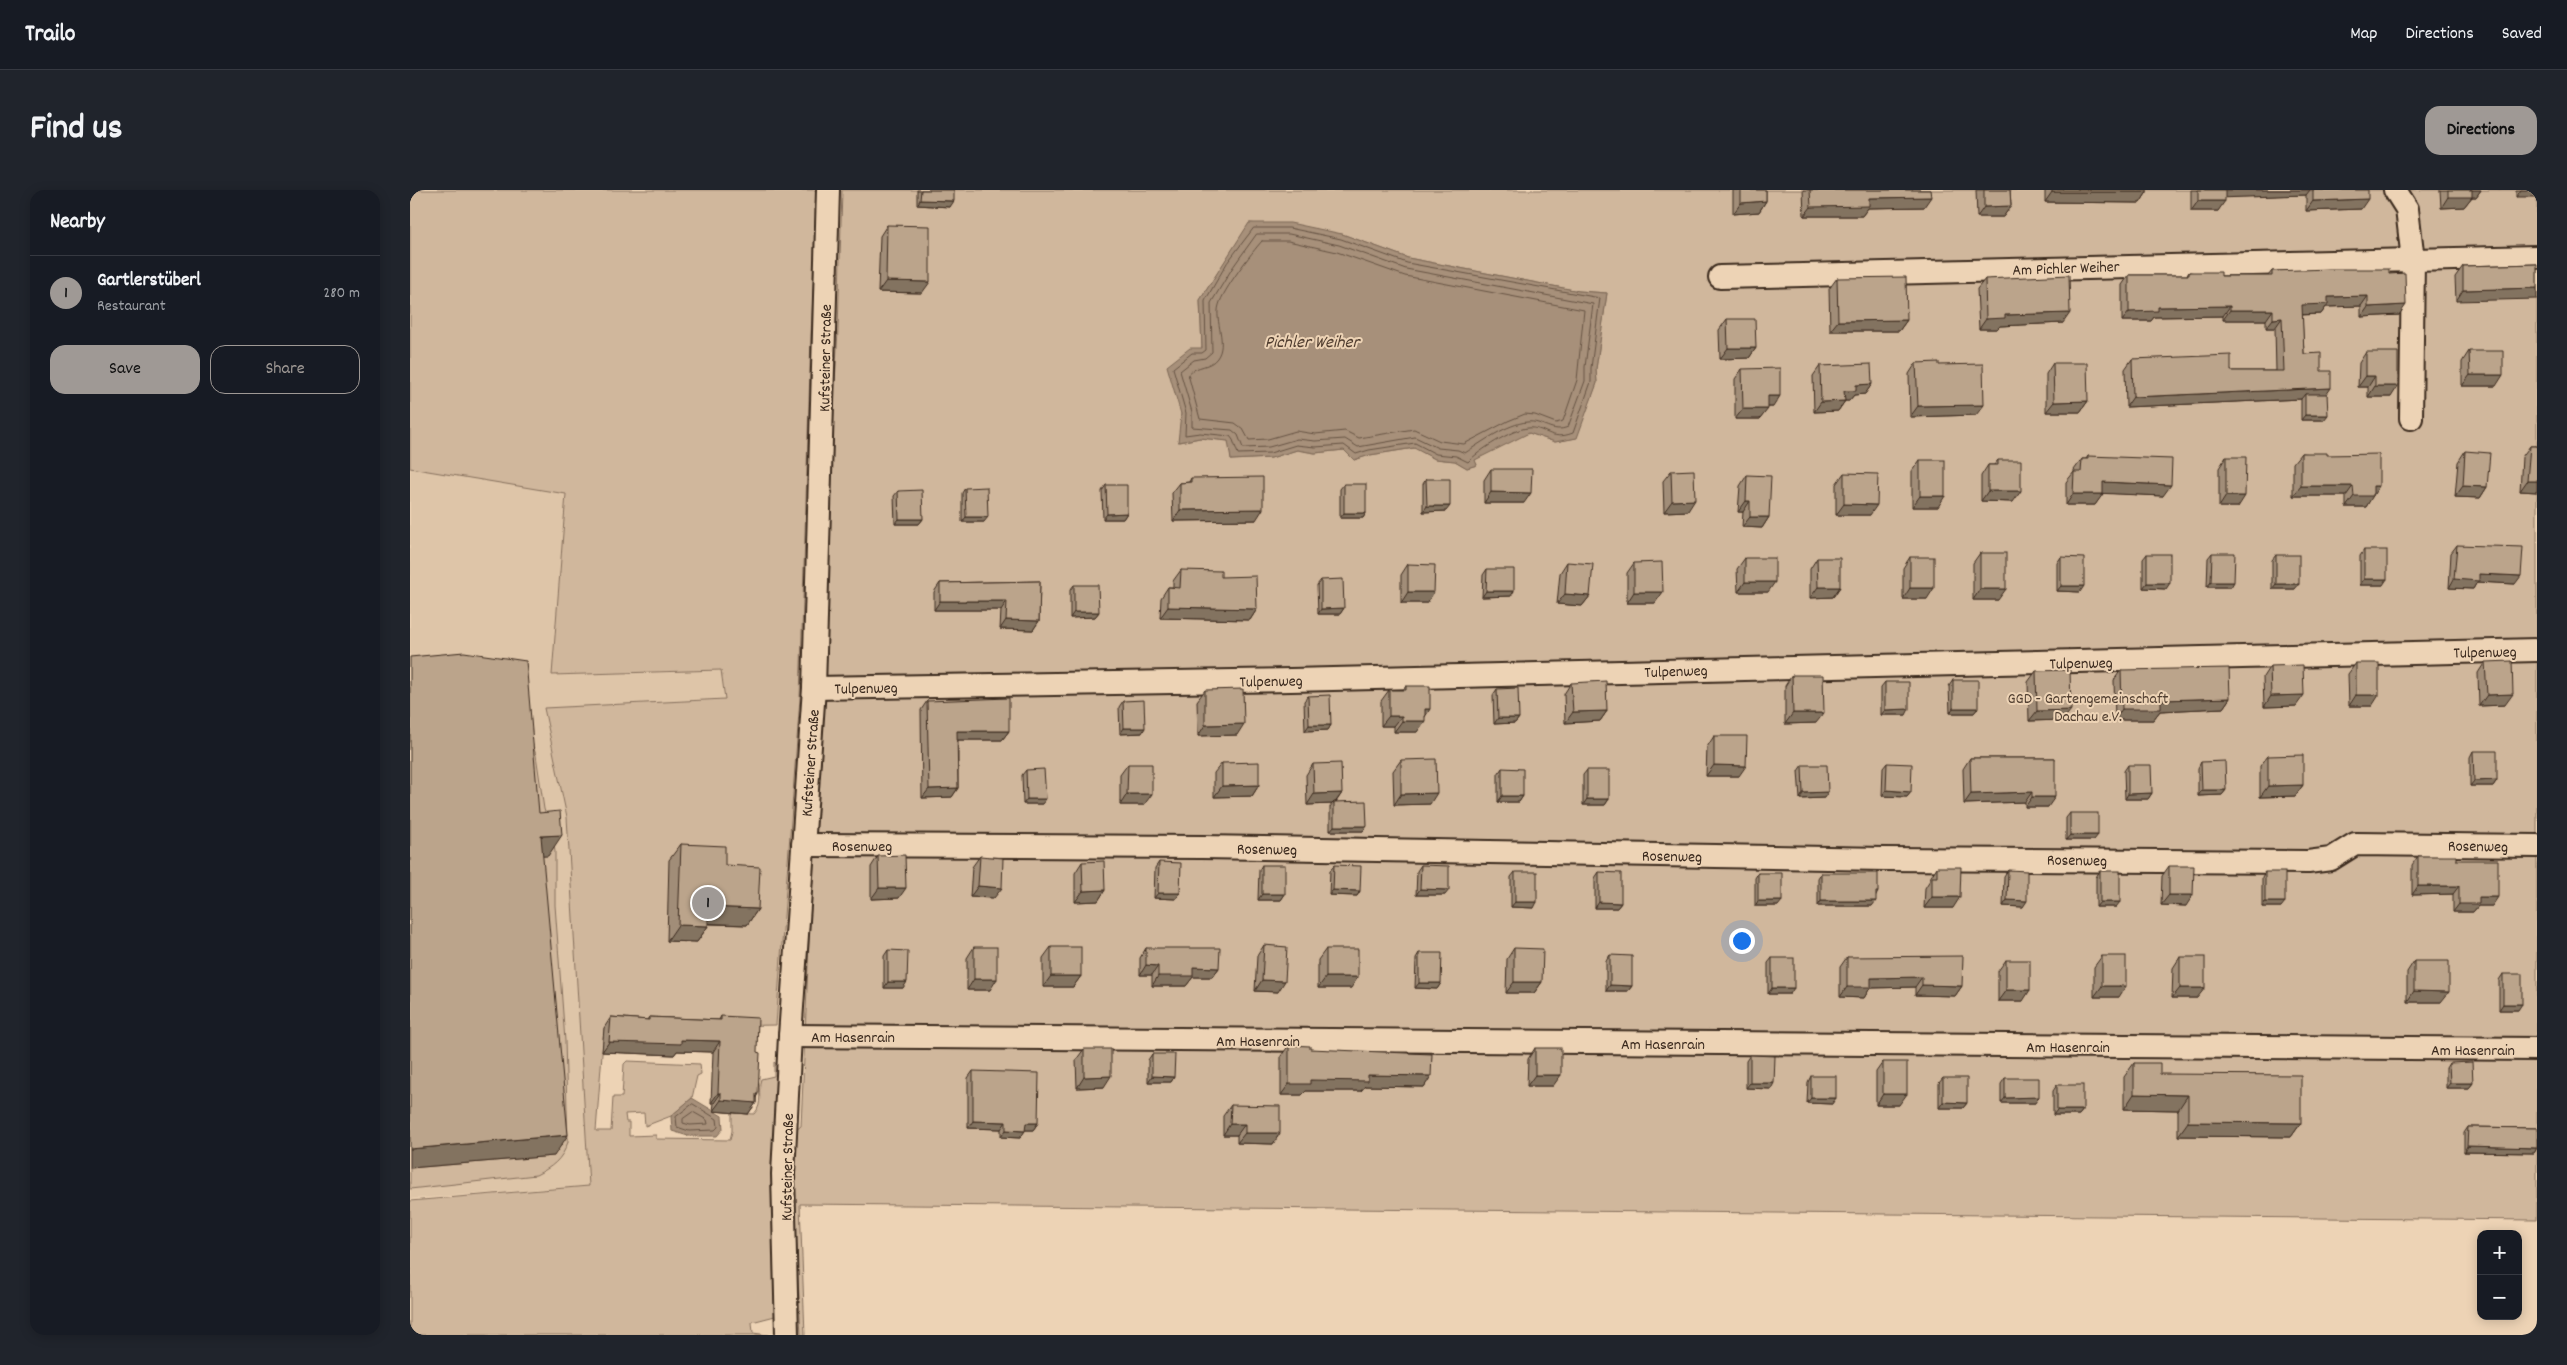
<!DOCTYPE html>
<html lang="en">
<head>
<meta charset="utf-8">
<style>
  :root { --surface:#171b24; --page:#20242c; --text:#f1f3f6; --muted:#9ea1a6; --line:#363941; --accent:#9f9995 }
  body { margin:0; font-family:Dekko,sans-serif; background:var(--page); color:var(--text) }
  .controls { position:absolute; right:15px; bottom:15px; display:grid; overflow:hidden; border-radius:10px; box-shadow:0 2px 12px #0003 }
  .controls button { width:45px; height:45px; display:grid; place-items:center; padding:0; border:0; border-bottom:1px solid var(--line); background:var(--surface); color:var(--text); font:25px sans-serif }
  .you { position:absolute; left:1331px; top:750px; width:18px; height:18px; margin:-12px; border:4px solid #fff; border-radius:50%; background:#1a73e8; box-shadow:0 0 0 8px #1a73e833 }
  .badge { display:grid; place-items:center; width:32px; height:32px; border-radius:50%; background:var(--accent); color:#111; font-size:16px; font-weight:700 }
  .pin { position:absolute; translate:-50% -50%; border:2px solid #fff; box-shadow:0 1px 5px #0006 }
  .list { margin:0; padding:0; list-style:none }
  h2 { display:flex; justify-content:space-between; align-items:center; height:65px; margin:0; padding:0 20px; font-size:21px }
  h2 small { font-size:16px; font-weight:400; color:var(--muted) }
  .list li { display:grid; grid-template-columns:32px 1fr auto; gap:15px; align-items:center; box-sizing:border-box; height:75px; padding:0 20px; border-top:1px solid var(--line) }
  .list b { display:block; font-size:19px; white-space:nowrap }
  .list p { margin:0; font-size:16px; white-space:nowrap; color:var(--muted) }
  .list em { font-size:16px; font-style:normal; color:var(--muted) }
  .actions { display:flex; gap:10px; padding:15px 20px }
  .actions a { flex:1; padding:11px 0; border:1px solid var(--accent); border-radius:15px; text-align:center; font-size:18px; color:var(--accent) }
  .actions .main { background:var(--accent); color:#111 }
  .map { position:relative; flex:none; width:2127px; height:1145px; overflow:hidden; border-radius:15px }
  header { display:flex; align-items:center; gap:30px; box-sizing:border-box; height:70px; padding:0 25px; background:var(--surface); border-bottom:1px solid var(--line) }
  header strong { font-size:24px }
  nav { display:flex; gap:28px; margin-inline-start:auto; font-size:18px }
  .intro { display:flex; align-items:center; justify-content:space-between; box-sizing:border-box; height:120px; padding:0 30px }
  h1 { margin:0; font-size:35px }
  .button { padding:12px 22px; border-radius:15px; background:var(--accent); color:#111; font-size:18px; font-weight:700 }
  main { display:flex; gap:30px; padding:0 30px }
  aside { flex:1; background:var(--surface); border-radius:15px; box-shadow:0 2px 12px #0003 }
  .map>svg:first-child { display:block }
</style>
</head>
<body>
<header>
<strong>Trailo</strong>
<nav><a>Map</a><a>Directions</a><a>Saved</a></nav>
</header>
<div class="intro"><h1>Find us</h1><a class="button">Directions</a></div>
<main>
<aside>
<h2>Nearby<small></small></h2>
<ul class="list">
<li><span class="badge">1</span><div><b>Gartlerstüberl</b><p>Restaurant</p></div><em>280 m</em></li>
</ul>
<div class="actions"><a class="main">Save</a><a>Share</a></div>
</aside>
<div class="map">
<svg width="2127" height="1145" viewBox="0 0 2127 1145">
  <rect width="100%" height="100%" fill="#edd3b5"/>
  <filter id="ink" filterUnits="userSpaceOnUse"><feTurbulence type="fractalNoise" baseFrequency=".02" numOctaves="2"/><feDisplacementMap in="SourceGraphic" scale="10" xChannelSelector="R" yChannelSelector="G"/><feConvolveMatrix kernelMatrix="1 2 1 2 8 2 1 2 1" color-interpolation-filters="sRGB"/></filter>
  <g filter="url(#ink)">
    <path fill="#dec5a8" d="M0,278L156,304L143,485L311,480L315,509L134,519L157,627L179,996L0,1009Z"/>
    <g fill="#d0b79c" stroke="#86705d" fill-rule="evenodd">
      <path d="M0,0H408L401,145L390,508L366,835L194,838L186,941H201L203,907H212L214,874L217,871L290,874L291,884L287,886L282,908L261,926L235,936L234,923L215,924L216,932H219V946L246,945V949L320,950L322,941V923L344,924C354,914 347,900 351,889L364,886V872L369,876L365,1126L342,1132L343,1143L358,1145H0V1011L179,996L157,627L134,518L315,509L311,480L142,485L156,304L0,278Z"/>
      <path d="M432,0H2127V1030L390,1014L395,1145H391L384,1013L386,940L391,936L419,294L428,141ZM840,33L932,44L998,68L1169,101L1197,103L1186,179L1187,193L1166,248L1145,252L1119,243L1106,247L1064,270L1067,275L1057,278L1045,271L1025,269L1005,258L960,265L944,270L934,260L905,263L887,260L861,268L821,270L819,251L790,248L769,252L771,224L792,158L790,110Z"/>
      <path d="M117,536L126,565L134,619L143,646L145,662V715L155,851L158,952C152,970 142,977 126,985L0,999V978L144,966Z"/>
    </g>
    <g fill="#a7907a" stroke="#7c6755">
      <path d="M839,33H880L932,44L998,68L1169,101L1197,103L1186,179L1187,193L1167,248L1145,252L1119,243L1065,270L1067,275L1057,278L1045,271L1025,269L1004,258L960,265L944,270L934,260L905,263L887,260L861,268L821,270L818,251L790,248L768,252L771,224L757,176L780,158H792L790,110Z"/>
      <path d="M282,908L312,926L313,939L307,946H278L262,941L261,926Z"/>
    </g>
    <g fill="none" stroke-linecap="round" stroke-linejoin="round">
      <g stroke="#665343" stroke-width="1">
        <path d="M844,38H879L931,49L997,73L1190,108L1181,178V192L1163,243C1140,252 1135,236 1118,238C1102,239 1068,261 1058,272L1046,266L1026,264L1005,253L959,260L946,264L934,255L905,257L886,255L860,263L828,264L823,250L820,246L790,243L775,245L776,223L763,178L782,163H792L796,160L795,111L817,73Z"/>
        <path d="M847,44H879L929,55L996,79L1183,114L1175,177V191L1158,237C1142,244 1133,230 1117,232C1097,234 1072,252 1055,263L1048,260L1028,258L1005,247L948,257L935,249L905,251L887,249L859,257L833,258L828,245L822,240L782,237V222L770,181L784,170L795,168L802,162L801,113L823,77Z"/>
        <path d="M852,51H878L927,62L995,86L1174,120L1167,190L1153,231L1146,233L1125,225L1115,224L1098,231L1054,254L1030,251L1004,239L949,248L935,241L905,244L886,241L858,249L839,250L833,239L825,233L790,229L778,184C787,175 800,178 807,168C818,153 804,131 809,115C813,100 842,62 852,51Z"/>
        <path d="M283,914L307,929L308,937L305,940L279,941L267,937L266,927Z"/>
        <path d="M283,922L297,930L298,934L280,935L273,933V929Z"/>
      </g>
      <defs>
        <g id="minor">
          <path d="M1985,0L1997,19L2003,70L2001,228"/>
          <path d="M1310,87L2127,67"/>
          <path d="M404,498L881,490L2127,460"/>
          <path d="M393,655L792,657L1474,669L1898,672L1921,669L1945,654L2127,656"/>
          <path d="M380,846L2127,859"/>
          <path d="M377,1145L373,984L380,846L404,498L418,0"/>
        </g>
      </defs>
      <use href="#minor" stroke="#3b2a1e" stroke-width="26"/>
      <use href="#minor" stroke="#edd3b5" stroke-width="22"/>
    </g>
    <g fill="#a18d78" stroke="#3b2a1e">
      <path d="M507,0H544L540,17L507,15Z"/>
      <path d="M1323,0H1356V11L1349,22L1323,24Z"/>
      <path d="M1393,0H1520L1514,17L1458,18L1452,26H1394Z"/>
      <path d="M1566,0H1600L1601,16L1593,27H1567Z"/>
      <path d="M1635,0H1737V2L1730,13L1635,12Z"/>
      <path d="M1781,0H1958L1951,19L1896,21V5L1815,7L1808,21H1781Z"/>
      <path d="M2030,0H2071L2066,7H2062L2054,17L2031,18Z"/>
      <path d="M2106,0H2127L2106,7Z"/>
      <path d="M477,35L512,103L468,102L470,46Z"/>
      <path d="M2127,74L2046,111L2045,87L2053,76Z"/>
      <path d="M1862,81L1979,84L1989,125L1951,127V116L1916,117L1911,124L1892,125L1894,164L1911,181L1917,204L1914,230H1891V209L1716,217L1715,179L1722,169L1821,181H1866L1865,138H1856V130H1813V126L1744,127L1741,131H1712V95L1719,85H1777L1779,82L1811,86H1858Z"/>
      <path d="M1427,88L1497,130L1489,141H1420L1419,99Z"/>
      <path d="M1575,89L1653,133L1590,136L1587,139H1569L1567,99Z"/>
      <path d="M1317,129L1346,158L1339,168L1310,169L1309,140Z"/>
      <path d="M2059,161L2086,196H2052V172Z"/>
      <path d="M1956,162L1981,207H1958V197H1948L1949,173Z"/>
      <path d="M1506,173L1529,175L1566,225L1500,227L1499,184Z"/>
      <path d="M1643,173L1678,211L1670,222H1636V184Z"/>
      <path d="M1410,176L1462,194L1455,204L1444,205L1439,211H1435L1428,221L1404,222L1403,186Z"/>
      <path d="M1332,179L1363,217H1358L1350,229H1325V189Z"/>
      <path d="M2120,256H2127V302L2110,301L2112,267Z"/>
      <path d="M2055,261L2077,297L2070,308L2045,307L2048,272Z"/>
      <path d="M1891,263L1917,265L1963,304L1956,317H1936V306H1883V273Z"/>
      <path d="M1678,266L1753,306L1693,303L1685,315H1656V292L1664,282V280L1672,269H1676Z"/>
      <path d="M1816,267L1828,317H1809V278Z"/>
      <path d="M1510,270L1528,317H1502V281Z"/>
      <path d="M1588,270L1603,312L1571,311V286L1578,275H1584Z"/>
      <path d="M1081,279L1114,313H1074V290Z"/>
      <path d="M1261,281L1278,321L1254,322L1253,291Z"/>
      <path d="M1434,283L1460,325H1426V294Z"/>
      <path d="M1337,285L1359,327L1352,338L1332,337L1333,322H1328L1330,296Z"/>
      <path d="M781,288L846,330L763,331L762,303L770,293L779,292Z"/>
      <path d="M1016,289L1036,321L1013,322V294Z"/>
      <path d="M934,294L956,323L953,328H930V299Z"/>
      <path d="M696,295L717,323L713,329H693L692,301Z"/>
      <path d="M555,298L574,332H552V303Z"/>
      <path d="M488,301L513,329L509,334H485L484,306Z"/>
      <path d="M2047,355L2105,394L2067,392L2063,399L2039,398L2041,363Z"/>
      <path d="M1954,360L1973,395H1950V366Z"/>
      <path d="M1570,363L1588,410H1563V373Z"/>
      <path d="M1802,363L1821,397H1797L1798,368Z"/>
      <path d="M1737,364L1756,399L1733,398V369Z"/>
      <path d="M1866,365L1885,399H1862V370Z"/>
      <path d="M1500,367L1517,409H1493V378Z"/>
      <path d="M1651,367L1670,402L1647,401V373Z"/>
      <path d="M1335,368L1358,402H1328L1327,379Z"/>
      <path d="M1407,368L1430,397L1423,407L1400,408V379Z"/>
      <path d="M1157,372L1180,406L1172,416L1147,414L1150,383Z"/>
      <path d="M1224,373L1245,413H1217V383Z"/>
      <path d="M998,374L1017,413H991V385Z"/>
      <path d="M1077,379L1101,406L1072,407L1073,385Z"/>
      <path d="M771,380L847,419L840,430L750,428L751,408L758,397H763V391Z"/>
      <path d="M911,390L934,418L930,424H908L907,395Z"/>
      <path d="M630,391L629,431L623,440L590,439L591,420H524V402L530,393Z"/>
      <path d="M664,395L689,422L685,427L660,428V400Z"/>
      <path d="M2075,472L2095,515L2069,516L2068,483Z"/>
      <path d="M1946,473L1962,516H1939L1938,484Z"/>
      <path d="M1860,476L1886,516L1854,517L1853,487Z"/>
      <path d="M1711,480L1820,508L1813,518L1750,521L1743,530H1705L1704,490Z"/>
      <path d="M1626,481L1653,530L1619,531L1618,492Z"/>
      <path d="M1382,485L1406,533L1375,534V496Z"/>
      <path d="M1543,490L1568,518L1564,523H1540L1539,496Z"/>
      <path d="M1475,492L1496,525H1471V497Z"/>
      <path d="M1161,493L1197,521L1190,531L1155,533L1154,504Z"/>
      <path d="M996,496L1015,526L1007,542H984V536H971V511L979,500H993Z"/>
      <path d="M1087,499L1109,528L1105,533L1084,534L1083,505Z"/>
      <path d="M795,500L827,545L788,546L787,511Z"/>
      <path d="M898,506L921,535L918,540L895,541L894,511Z"/>
      <path d="M517,511L599,541L592,550H548V598L542,607L512,608L511,520Z"/>
      <path d="M713,511L732,543L710,544L709,517Z"/>
      <path d="M1304,546L1329,586H1296L1297,557Z"/>
      <path d="M2063,561L2087,590L2083,596H2060V567Z"/>
      <path d="M1858,566L1893,595L1885,606L1850,607V576Z"/>
      <path d="M1560,568H1645L1638,617H1615V612L1554,614L1553,579Z"/>
      <path d="M991,570L1020,614L984,615L983,581Z"/>
      <path d="M1791,572L1816,600L1812,605L1788,606V578Z"/>
      <path d="M812,573L849,595L842,606L804,607V583Z"/>
      <path d="M1477,573L1501,602L1497,607L1472,606L1473,578Z"/>
      <path d="M718,574L734,615H710V585Z"/>
      <path d="M903,574L932,603L926,612L957,636L953,641H920V617L922,614L897,615L896,585Z"/>
      <path d="M1392,575L1414,608L1390,609L1388,581Z"/>
      <path d="M1718,575L1742,603L1738,609H1715L1714,581Z"/>
      <path d="M1092,578L1113,606L1109,612H1088V584Z"/>
      <path d="M616,580L632,614H613L612,585Z"/>
      <path d="M1177,580L1199,609L1195,615H1173V585Z"/>
      <path d="M1660,623L1684,650H1656V628Z"/>
      <path d="M271,654L315,675L348,719L337,735L298,734V736L287,752L257,751L259,670Z"/>
      <path d="M468,666L489,708L461,709V677Z"/>
      <path d="M570,666L584,708L560,707L562,677Z"/>
      <path d="M2008,666L2046,670L2082,716H2068L2063,722H2043V704L2002,705V675Z"/>
      <path d="M672,672L695,700L688,711L665,712V683Z"/>
      <path d="M749,672L770,703L766,709L744,708L745,678Z"/>
      <path d="M852,675L875,704L871,710H848L849,680Z"/>
      <path d="M924,675L950,701L947,706L919,705L920,681Z"/>
      <path d="M1011,675L1035,705H1006L1007,681Z"/>
      <path d="M1759,676L1776,716L1751,715L1752,686Z"/>
      <path d="M1527,677L1543,718H1514L1515,698L1520,690V688Z"/>
      <path d="M1598,680L1613,717L1593,716L1594,686Z"/>
      <path d="M1690,681L1706,717H1686V687Z"/>
      <path d="M1105,682L1124,718L1101,717V687Z"/>
      <path d="M1189,682L1211,713L1207,718H1185V688Z"/>
      <path d="M1855,682L1871,717H1852V687Z"/>
      <path d="M1348,683L1368,716H1345V688Z"/>
      <path d="M1411,683L1468,702L1466,706L1462,716H1408V688Z"/>
      <path d="M854,755L868,802L845,801L847,766Z"/>
      <path d="M564,757L580,800H557V768Z"/>
      <path d="M641,757L671,786L663,797H633V768Z"/>
      <path d="M736,758L809,778L802,787H783L776,796H742V785H730V768Z"/>
      <path d="M1104,758L1132,792L1124,803H1096L1097,769Z"/>
      <path d="M916,759L941,798H908V770Z"/>
      <path d="M478,760L493,798H474V766Z"/>
      <path d="M1009,763L1031,793L1027,799L1005,798L1006,768Z"/>
      <path d="M1200,765L1222,796L1218,801H1196V771Z"/>
      <path d="M1692,766L1709,807H1684V777Z"/>
      <path d="M1437,767L1552,796L1545,806L1505,805V797L1460,798L1454,808L1430,807V777Z"/>
      <path d="M1770,767L1787,808H1762L1763,778Z"/>
      <path d="M1362,768L1380,804H1358V773Z"/>
      <path d="M1596,770L1613,811H1588V781Z"/>
      <path d="M2004,771L2031,812H1997V782Z"/>
      <path d="M2093,784L2108,820H2089V790Z"/>
      <path d="M311,826L347,862L346,913L338,924L303,921L304,913H301L303,862L267,861L264,865L192,862L194,838L201,827L237,830L239,827L309,830Z"/>
      <path d="M879,855L900,859L1021,886L1014,897L955,896L951,901H896L892,905H871V866Z"/>
      <path d="M1125,858L1143,896H1117L1118,869Z"/>
      <path d="M674,859L694,897L667,898L666,870Z"/>
      <path d="M742,864L764,887L761,892H738V870Z"/>
      <path d="M1340,865L1361,899L1336,898V871Z"/>
      <path d="M1473,872L1489,915H1466V882Z"/>
      <path d="M1724,873L1750,884L1891,933L1881,947L1768,946V920L1714,919V887Z"/>
      <path d="M2039,873L2063,893L2059,898H2036V878Z"/>
      <path d="M563,881L628,933L623,940H615L610,948L591,947V939L558,938V888Z"/>
      <path d="M1401,886L1422,914L1397,913L1398,892Z"/>
      <path d="M1533,888L1557,913L1553,918H1529V893Z"/>
      <path d="M1595,888L1625,913H1591V894Z"/>
      <path d="M1647,895L1673,920L1669,925H1643V901Z"/>
      <path d="M821,915L870,943L863,954L827,953V945H813V926Z"/>
      <path d="M2058,937L2127,938V958L2124,963L2054,962V943Z"/>
    </g>
    <g fill="#837361" stroke="#3b2a1e">
      <path d="M1813,0H1900L1896,5L1808,8Z"/>
      <path d="M2059,0H2071L2066,7H2062L2054,17L2031,18L2038,7Z"/>
      <path d="M2111,0H2127V7H2106Z"/>
      <path d="M1642,2H1737L1730,13L1635,12Z"/>
      <path d="M1521,7L1514,17L1458,18L1452,26H1394L1401,17L1459,8Z"/>
      <path d="M1958,9L1951,19L1896,21L1903,11Z"/>
      <path d="M510,10L544,11L540,17L507,15Z"/>
      <path d="M1356,11L1349,22L1323,24L1331,13Z"/>
      <path d="M1788,11H1815L1808,21H1781Z"/>
      <path d="M1601,16L1593,27H1567L1574,17Z"/>
      <path d="M476,91L520,92L512,103L468,102Z"/>
      <path d="M2127,98V109L2046,111L2053,100Z"/>
      <path d="M1958,106L1951,116L1916,117L1911,124L1885,125L1892,115L1918,107Z"/>
      <path d="M1996,115L1989,125L1951,127L1958,117Z"/>
      <path d="M1820,116L1813,126L1744,127L1741,131H1712L1719,122L1748,117Z"/>
      <path d="M1820,120H1863L1856,130H1813Z"/>
      <path d="M1660,123L1653,133L1590,136L1587,139H1569L1576,129L1595,125Z"/>
      <path d="M1872,128L1865,138H1856L1863,129Z"/>
      <path d="M1497,130L1489,141H1420L1428,131Z"/>
      <path d="M1318,158H1346L1339,168L1310,169Z"/>
      <path d="M2060,185H2093L2086,196H2052Z"/>
      <path d="M1956,186H1965L1958,197H1948Z"/>
      <path d="M1462,194L1455,204L1444,205L1439,211H1427L1434,201L1446,195Z"/>
      <path d="M1965,196H1988L1981,207H1958Z"/>
      <path d="M1921,198L1914,208L1895,204L1891,209L1716,217L1723,207Z"/>
      <path d="M1358,206H1370L1363,217H1350Z"/>
      <path d="M1435,211L1428,221L1404,222L1411,212Z"/>
      <path d="M1678,211L1670,222H1636L1644,212Z"/>
      <path d="M1574,215L1566,225L1500,227L1508,216Z"/>
      <path d="M1333,219H1358L1350,229H1325Z"/>
      <path d="M1895,225H1918L1914,230H1891Z"/>
      <path d="M2117,291H2127V302L2110,301Z"/>
      <path d="M1693,292L1761,295L1753,306L1685,303Z"/>
      <path d="M1891,296H1943L1936,306H1883Z"/>
      <path d="M1963,296H1969L1956,317H1936L1944,306Z"/>
      <path d="M2053,296L2077,297L2070,308L2045,307Z"/>
      <path d="M1578,301H1611L1603,312L1571,311Z"/>
      <path d="M1081,302L1121,303L1114,313H1074Z"/>
      <path d="M1663,304H1693L1685,315H1656Z"/>
      <path d="M1510,306H1535L1528,317H1502Z"/>
      <path d="M1816,306H1835L1828,317H1809Z"/>
      <path d="M1285,310L1278,321L1254,322L1262,311Z"/>
      <path d="M1336,311H1340L1333,322H1328Z"/>
      <path d="M1434,314L1467,315L1460,325H1426Z"/>
      <path d="M1017,316H1040L1036,321L1013,322Z"/>
      <path d="M853,319L846,330L763,331L770,320Z"/>
      <path d="M717,323L713,329H693L697,324Z"/>
      <path d="M934,323H956L953,328H930Z"/>
      <path d="M556,327H578L574,332H552Z"/>
      <path d="M1340,327H1359L1352,338L1332,337Z"/>
      <path d="M489,329H513L509,334H485Z"/>
      <path d="M2069,384L2111,386L2105,394L2067,392L2063,399L2039,398L2044,389Z"/>
      <path d="M1954,389H1977L1973,395H1950Z"/>
      <path d="M1335,392H1365L1358,402H1328Z"/>
      <path d="M1801,392H1824L1821,397H1797Z"/>
      <path d="M1737,393H1760L1756,399L1733,398Z"/>
      <path d="M1866,394H1889L1885,399H1862Z"/>
      <path d="M1651,396H1674L1670,402L1647,401Z"/>
      <path d="M1408,397H1430L1423,407L1400,408Z"/>
      <path d="M1500,398H1524L1517,409H1493Z"/>
      <path d="M1570,399H1596L1588,410H1563Z"/>
      <path d="M1076,401H1104L1101,406L1072,407Z"/>
      <path d="M998,402H1024L1017,413H991Z"/>
      <path d="M1224,402H1253L1245,413H1217Z"/>
      <path d="M1155,404L1180,406L1172,416L1147,414Z"/>
      <path d="M530,411H597L591,420H524Z"/>
      <path d="M758,417L847,419L840,430L750,428Z"/>
      <path d="M934,418L930,424H908L911,419Z"/>
      <path d="M664,422H689L685,427L660,428Z"/>
      <path d="M596,430L629,431L623,440L590,439Z"/>
      <path d="M2103,504L2095,515L2069,516L2077,505Z"/>
      <path d="M1894,505L1886,516L1854,517L1861,506Z"/>
      <path d="M1946,505H1969L1962,516H1939Z"/>
      <path d="M1820,508L1813,518L1750,521L1743,530H1705L1712,519L1751,510Z"/>
      <path d="M1543,518H1568L1564,523H1540Z"/>
      <path d="M1015,519H1020L1013,530Z"/>
      <path d="M1499,519L1496,525H1471L1475,520Z"/>
      <path d="M1661,520L1653,530L1619,531L1627,521Z"/>
      <path d="M1197,521L1190,531L1155,533L1163,522Z"/>
      <path d="M1383,523H1414L1406,533L1375,534Z"/>
      <path d="M979,526H992L984,536H971Z"/>
      <path d="M1088,528H1109L1105,533L1084,534Z"/>
      <path d="M992,531H1015L1007,542H984Z"/>
      <path d="M834,534L827,545L788,546L795,535Z"/>
      <path d="M899,535H921L918,540L895,541Z"/>
      <path d="M714,538H735L732,543L710,544Z"/>
      <path d="M547,541H599L592,550H541Z"/>
      <path d="M1304,575L1336,576L1329,586H1296Z"/>
      <path d="M2087,590L2083,596H2060L2064,591Z"/>
      <path d="M849,595L842,606L804,607L812,596Z"/>
      <path d="M1893,595L1885,606L1850,607L1858,596Z"/>
      <path d="M548,598L542,607L512,608L519,599Z"/>
      <path d="M1476,600L1501,602L1497,607L1472,606Z"/>
      <path d="M1792,600H1816L1812,605L1788,606Z"/>
      <path d="M1418,602L1414,608L1390,609L1393,603Z"/>
      <path d="M1622,602L1615,612L1554,614L1561,604Z"/>
      <path d="M932,603L924,614V612L922,614L897,615L904,604Z"/>
      <path d="M1027,603L1020,614L984,615L991,604Z"/>
      <path d="M1742,603L1738,609H1715L1718,604Z"/>
      <path d="M717,604H742L734,615H710Z"/>
      <path d="M1092,606H1113L1109,612H1088Z"/>
      <path d="M1622,607H1645L1638,617H1615Z"/>
      <path d="M617,609H636L632,614H613Z"/>
      <path d="M1177,609H1199L1195,615H1173Z"/>
      <path d="M924,636H957L953,641H920Z"/>
      <path d="M152,645L138,666L117,667L131,646Z"/>
      <path d="M1660,645H1688L1684,650H1656Z"/>
      <path d="M568,696L592,698L584,708L560,707Z"/>
      <path d="M2008,696H2049L2043,704L2002,705Z"/>
      <path d="M469,698H496L489,708L461,709Z"/>
      <path d="M1010,699L1039,700L1035,705H1006Z"/>
      <path d="M695,700L688,711L665,712L673,701Z"/>
      <path d="M923,700L950,701L947,706L919,705Z"/>
      <path d="M748,703H770L766,709L744,708Z"/>
      <path d="M852,704H875L871,710H848Z"/>
      <path d="M1759,705H1783L1776,716L1751,715Z"/>
      <path d="M1522,707H1550L1543,718H1514Z"/>
      <path d="M2069,707H2088L2082,716H2068L2063,722H2043L2049,714Z"/>
      <path d="M1597,710L1617,711L1613,717L1593,716Z"/>
      <path d="M1348,711H1372L1368,716H1345Z"/>
      <path d="M1411,711H1466L1462,716H1408Z"/>
      <path d="M1105,712H1127L1124,718L1101,717Z"/>
      <path d="M1189,712L1211,713L1207,718H1185Z"/>
      <path d="M1690,712H1710L1706,717H1686Z"/>
      <path d="M1855,712H1875L1871,717H1852Z"/>
      <path d="M298,717L348,719L337,735L287,733Z"/>
      <path d="M268,735L298,736L287,752L257,751Z"/>
      <path d="M736,775L748,776L742,785H730Z"/>
      <path d="M783,777L809,778L802,787H783L776,796H742L748,786Z"/>
      <path d="M641,786H671L663,797H633Z"/>
      <path d="M916,787H948L941,798H908Z"/>
      <path d="M1512,787L1505,797L1460,798L1454,808L1430,807L1437,797L1461,788Z"/>
      <path d="M564,789H587L580,800H557Z"/>
      <path d="M852,790L875,791L868,802L845,801Z"/>
      <path d="M478,792H497L493,798H474Z"/>
      <path d="M1104,792H1132L1124,803H1096Z"/>
      <path d="M1009,793H1031L1027,799L1005,798Z"/>
      <path d="M1200,795L1222,796L1218,801H1196Z"/>
      <path d="M1512,795L1552,796L1545,806L1505,805Z"/>
      <path d="M1692,796H1716L1709,807H1684Z"/>
      <path d="M1362,798H1384L1380,804H1358Z"/>
      <path d="M1770,798H1795L1787,808H1762Z"/>
      <path d="M1596,800H1620L1613,811H1588Z"/>
      <path d="M2004,801L2039,802L2031,812H1997Z"/>
      <path d="M2093,814H2112L2108,820H2089Z"/>
      <path d="M271,850L310,851L303,862L267,861L264,865L192,862L199,852Z"/>
      <path d="M958,885L1021,886L1014,897L955,896L951,901H896L892,905H871L879,894L900,890Z"/>
      <path d="M1125,885H1151L1143,896H1117Z"/>
      <path d="M701,886L694,897L667,898L674,887Z"/>
      <path d="M742,886L764,887L761,892H738Z"/>
      <path d="M1340,893H1364L1361,899L1336,898Z"/>
      <path d="M2040,893H2063L2059,898H2036Z"/>
      <path d="M308,903H311L304,913H301Z"/>
      <path d="M346,904H348L343,913H346L338,924L303,921L311,910Z"/>
      <path d="M1473,904H1497L1489,915H1466Z"/>
      <path d="M1724,904L1778,905L1768,920L1714,919Z"/>
      <path d="M1629,907L1625,913H1591L1595,908Z"/>
      <path d="M1401,908H1426L1422,914L1397,913Z"/>
      <path d="M1533,912L1557,913L1553,918H1529Z"/>
      <path d="M1647,920H1673L1669,925H1643Z"/>
      <path d="M563,931L596,932L591,939L558,938Z"/>
      <path d="M1778,932L1891,933L1881,947L1768,946Z"/>
      <path d="M616,933H628L623,940H611Z"/>
      <path d="M820,934H835L827,945H813Z"/>
      <path d="M596,940L615,941L610,948L591,947Z"/>
      <path d="M835,943H870L863,954L827,953Z"/>
      <path d="M158,945L144,966L0,978V959Z"/>
      <path d="M2057,956L2127,958L2124,963L2054,962Z"/>
    </g>
    <g fill="#bba48b" stroke="#3b2a1e">
      <path d="M511,0H544V11L510,10Z"/>
      <path d="M1331,0H1356V11L1331,13Z"/>
      <path d="M1400,0H1520L1521,7L1459,8V16L1401,17Z"/>
      <path d="M1574,0H1600L1601,16L1574,17Z"/>
      <rect x="1642" y="0" width="95" height="2"/>
      <rect x="1788" y="0" width="27" height="11"/>
      <path d="M1903,0H1958V9L1903,11Z"/>
      <rect x="2038" y="0" width="24" height="7"/>
      <path d="M477,35L520,36V92L476,91Z"/>
      <path d="M2127,74V98L2053,100V76Z"/>
      <path d="M1919,79H1979V84L1995,83L1996,115L1958,117V106L1918,107V114L1892,115L1894,164L1911,163V181H1921V198L1723,207L1722,169L1821,165V181H1874L1872,128L1863,129V120H1820V116L1748,117V121L1719,122V85H1779V82H1811V86H1862V81Z"/>
      <path d="M1659,85L1660,123L1595,125V128L1576,129L1575,89Z"/>
      <path d="M1496,87L1497,130L1428,131L1427,88Z"/>
      <path d="M1317,129H1345L1346,158H1318Z"/>
      <path d="M2059,161H2093V185H2060Z"/>
      <path d="M1956,162H1988V196H1965V186H1956Z"/>
      <path d="M1529,172V175L1573,174L1574,215L1508,216L1506,173Z"/>
      <path d="M1643,173H1677L1678,211L1644,212Z"/>
      <path d="M1461,174L1462,194L1446,195V201H1434L1435,211L1411,212L1410,176Z"/>
      <path d="M1370,178V206H1358V219H1333L1332,179Z"/>
      <path d="M1895,204H1917L1918,225H1895Z"/>
      <path d="M2120,256H2127V291H2117Z"/>
      <path d="M2055,261L2080,263L2077,297L2053,296Z"/>
      <path d="M1891,263H1917V265L1969,264V296H1963V306H1944L1943,296H1891Z"/>
      <path d="M1678,266L1762,269L1761,295L1693,292V304H1663L1664,282H1671L1672,269H1678Z"/>
      <path d="M1816,267H1836L1835,306H1816Z"/>
      <rect x="1510" y="270" width="25" height="36"/>
      <path d="M1588,270H1611V301H1578V275H1588Z"/>
      <path d="M1081,279H1122L1121,303L1081,302Z"/>
      <path d="M1284,280L1285,310L1262,311L1261,281Z"/>
      <path d="M1434,283L1468,284L1467,315L1434,314Z"/>
      <path d="M1337,285L1361,286L1359,327H1340V311H1336Z"/>
      <path d="M853,287V319L770,320V293L781,292V288Z"/>
      <path d="M1016,289H1040V316H1017Z"/>
      <rect x="934" y="294" width="22" height="29"/>
      <path d="M696,295H717V323L697,324Z"/>
      <path d="M577,297L578,327H556L555,298Z"/>
      <path d="M512,300L513,329H489L488,301Z"/>
      <path d="M2047,355L2113,357L2111,386L2069,384V391L2044,389Z"/>
      <rect x="1954" y="360" width="23" height="29"/>
      <rect x="1570" y="363" width="26" height="36"/>
      <path d="M1802,363H1825L1824,392H1801Z"/>
      <rect x="1737" y="364" width="23" height="29"/>
      <rect x="1866" y="365" width="23" height="29"/>
      <rect x="1500" y="367" width="24" height="31"/>
      <path d="M1651,367L1674,368V396H1651Z"/>
      <rect x="1335" y="368" width="30" height="24"/>
      <path d="M1407,368H1430V397H1408Z"/>
      <path d="M1157,372L1183,374L1180,406L1155,404Z"/>
      <path d="M1252,372L1253,402H1224V373Z"/>
      <path d="M998,374L1025,375L1024,402H998Z"/>
      <path d="M1077,379H1104V401H1076Z"/>
      <path d="M771,380L811,381V387L846,386L847,419L758,417V397L770,398Z"/>
      <path d="M933,389L934,418L911,419V390Z"/>
      <path d="M630,391L629,431L596,430L597,411H530V393Z"/>
      <path d="M664,395H688L689,422H664Z"/>
      <path d="M54,462L116,471L129,623L150,621L152,645L131,646L158,945L0,959V467Z"/>
      <path d="M2102,471L2103,504L2077,505L2075,472Z"/>
      <rect x="1946" y="473" width="23" height="32"/>
      <path d="M1893,475L1894,505L1861,506L1860,476Z"/>
      <path d="M1819,478L1820,508L1751,510V519H1712L1711,480Z"/>
      <path d="M1660,480L1661,520L1627,521L1626,481Z"/>
      <path d="M1382,485H1413L1414,523H1383Z"/>
      <rect x="1543" y="490" width="25" height="28"/>
      <path d="M1196,491L1197,521L1163,522L1161,493Z"/>
      <path d="M1475,492H1499V519L1475,520Z"/>
      <path d="M996,496H1020V519H1015V531H992V526H979V500H996Z"/>
      <path d="M1108,498L1109,528H1088L1087,499Z"/>
      <path d="M833,499L834,534L795,535V500Z"/>
      <path d="M920,505L921,535H899L898,506Z"/>
      <path d="M599,508V541H547L548,598L519,599L517,511Z"/>
      <path d="M734,510L735,538H714L713,511Z"/>
      <path d="M1304,546H1337L1336,576L1304,575Z"/>
      <path d="M2063,561H2087V590L2064,591Z"/>
      <path d="M1893,565V595L1858,596V566Z"/>
      <path d="M1560,568H1645V607H1622V602L1561,604Z"/>
      <path d="M1026,569L1027,603L991,604V570Z"/>
      <path d="M1815,571L1816,600H1792L1791,572Z"/>
      <path d="M849,572V595L812,596V573Z"/>
      <path d="M931,573L932,603L904,604L903,574Z"/>
      <path d="M1477,573L1502,574L1501,602L1476,600Z"/>
      <path d="M718,574H742V604H717Z"/>
      <path d="M1392,575H1417L1418,602L1393,603Z"/>
      <path d="M1718,575H1741L1742,603L1718,604Z"/>
      <path d="M1092,578L1113,579V606H1092Z"/>
      <path d="M634,579L636,609H617L616,580Z"/>
      <rect x="1177" y="580" width="22" height="29"/>
      <path d="M956,611L957,636H924V612Z"/>
      <rect x="1660" y="623" width="28" height="22"/>
      <path d="M271,654L315,656V675L350,677L348,719L298,717V736L268,735Z"/>
      <path d="M495,665L496,698H469L468,666Z"/>
      <path d="M570,666L593,668L592,698L568,696Z"/>
      <path d="M2008,666H2046V670H2088V707H2069V714H2049V696H2008Z"/>
      <path d="M694,671L695,700L673,701L672,672Z"/>
      <path d="M749,672L771,673L770,703H748Z"/>
      <rect x="852" y="675" width="23" height="29"/>
      <path d="M924,675L951,676L950,701L923,700Z"/>
      <path d="M1011,675L1039,676V700L1010,699Z"/>
      <path d="M1759,676H1784L1783,705H1759Z"/>
      <path d="M1527,677H1551L1550,707H1522V687H1527Z"/>
      <path d="M1598,680L1617,681V711L1597,710Z"/>
      <rect x="1690" y="681" width="20" height="31"/>
      <rect x="1105" y="682" width="22" height="30"/>
      <path d="M1189,682L1211,683V713L1189,712Z"/>
      <rect x="1855" y="682" width="20" height="30"/>
      <rect x="1348" y="683" width="24" height="28"/>
      <path d="M1411,683H1468V702H1466V711H1411Z"/>
      <path d="M854,755L877,757L875,791L852,790Z"/>
      <rect x="564" y="757" width="23" height="32"/>
      <rect x="641" y="757" width="30" height="29"/>
      <path d="M736,758H810L809,778L783,777V786H748V776L736,775Z"/>
      <path d="M1104,758L1133,759L1132,792H1104Z"/>
      <rect x="916" y="759" width="32" height="28"/>
      <path d="M478,760L498,761L497,792H478Z"/>
      <path d="M1009,763H1032L1031,793H1009Z"/>
      <path d="M1200,765L1222,766V796L1200,795Z"/>
      <path d="M1553,766L1552,796L1512,795V787L1461,788V797H1437V767Z"/>
      <rect x="1692" y="766" width="24" height="30"/>
      <rect x="1770" y="767" width="25" height="31"/>
      <rect x="1362" y="768" width="22" height="30"/>
      <rect x="1596" y="770" width="24" height="30"/>
      <path d="M2004,771H2039V802L2004,801Z"/>
      <rect x="2093" y="784" width="19" height="30"/>
      <path d="M311,826L348,828L347,862L350,863L348,904H346V913L311,910V903H308L310,851L271,850V854L199,852L201,827L239,830V827L311,830Z"/>
      <path d="M879,855L900,856V859L1022,864L1021,886L958,885V891L900,890V894H879Z"/>
      <rect x="1125" y="858" width="26" height="27"/>
      <path d="M674,859H701V886L674,887Z"/>
      <path d="M742,864H765L764,887L742,886Z"/>
      <path d="M1340,865L1365,866L1364,893H1340Z"/>
      <rect x="1473" y="872" width="24" height="32"/>
      <path d="M2062,872L2063,893H2040L2039,873Z"/>
      <path d="M1724,873H1750V884L1891,885V933L1778,932V905L1724,904Z"/>
      <path d="M563,881L629,883L628,933H616L615,941L596,940V932L563,931Z"/>
      <rect x="1401" y="886" width="25" height="22"/>
      <path d="M1533,888H1557V913L1533,912Z"/>
      <path d="M1595,888H1629V907L1595,908Z"/>
      <rect x="1647" y="895" width="26" height="25"/>
      <path d="M821,915L870,916V943H835V934H820Z"/>
      <path d="M2058,937L2127,938V958L2057,956Z"/>
    </g>
  </g>
  <g text-anchor="middle" stroke-width="4" stroke-linejoin="round" paint-order="stroke">
    <g font-size="16" fill="#3b2a1e" stroke="#edd3b5">
      <text transform="translate(1656 77) rotate(-2)" y="6">Am Pichler Weiher</text>
      <text transform="translate(414 168) rotate(-89)" y="6">Kufsteiner Straße</text>
      <text transform="translate(2075 461) rotate(-1)" y="6">Tulpenweg</text>
      <text transform="translate(1671 472) rotate(-1)" y="6">Tulpenweg</text>
      <text transform="translate(1266 480) rotate(-2)" y="6">Tulpenweg</text>
      <text transform="translate(861 490) rotate(-1)" y="6">Tulpenweg</text>
      <text transform="translate(456 497) rotate(-1)" y="6">Tulpenweg</text>
      <text transform="translate(399 573) rotate(-86)" y="6">Kufsteiner Straße</text>
      <text x="452" y="661">Rosenweg</text>
      <text transform="translate(2068 655) rotate(1)" y="6">Rosenweg</text>
      <text transform="translate(857 658) rotate(1)" y="6">Rosenweg</text>
      <text transform="translate(1262 665) rotate(1)" y="6">Rosenweg</text>
      <text transform="translate(1667 669) rotate(1)" y="6">Rosenweg</text>
      <text x="443" y="852">Am Hasenrain</text>
      <text x="848" y="856">Am Hasenrain</text>
      <text x="1253" y="859">Am Hasenrain</text>
      <text x="1658" y="862">Am Hasenrain</text>
      <text x="2063" y="865">Am Hasenrain</text>
      <text transform="translate(376 977) rotate(-89)" y="6">Kufsteiner Straße</text>
    </g>
    <g font-size="16" fill="#513f31" stroke="#edd3b5">
      <text x="1678" y="513">GGD - Gartengemeinschaft<tspan x="1678" dy="18">Dachau e.V.</tspan></text>
    </g>
    <g font-size="18" font-style="italic" fill="#513e30" stroke="#edd3b5">
      <text x="902" y="157">Pichler Weiher</text>
    </g>
  </g>
</svg>
<div class="controls">
<button>+</button>
<button>−</button>
</div>
<div class="you"></div>
<div class="pin badge" style="left:298px;top:713px">1</div>
</div>
</main>
</body>
</html>
